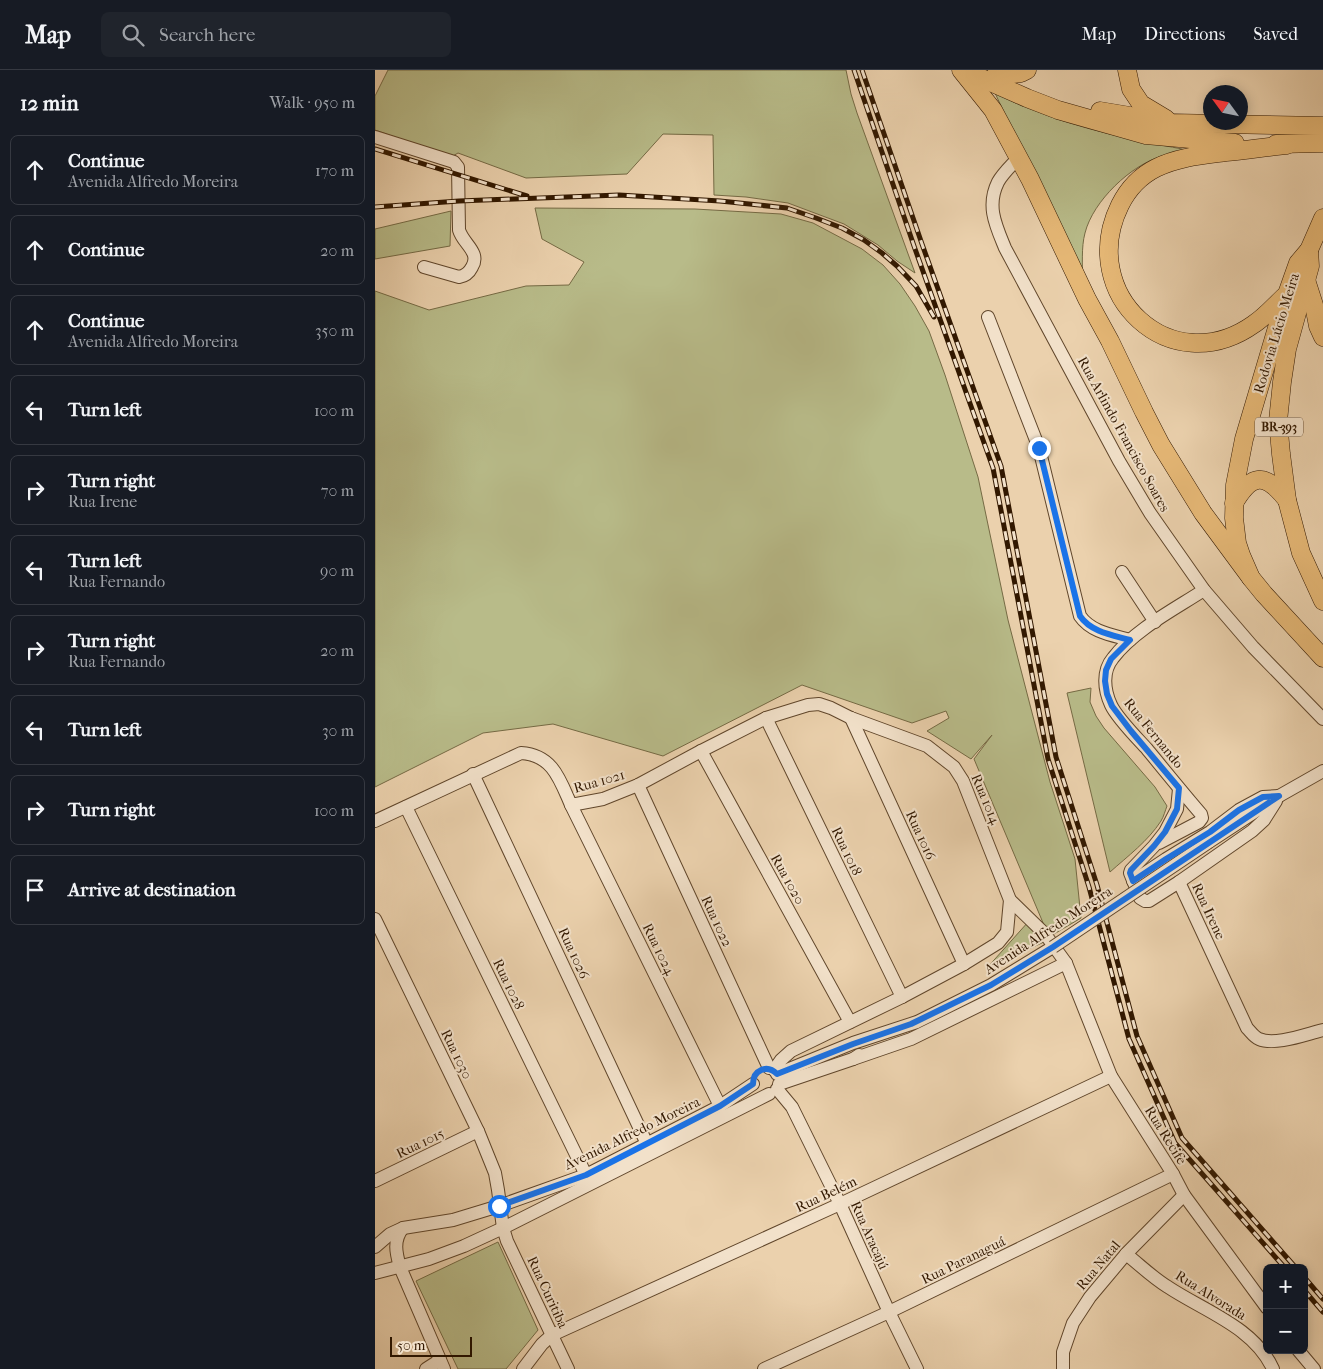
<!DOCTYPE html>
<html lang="en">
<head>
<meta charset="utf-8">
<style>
  :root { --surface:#171b24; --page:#20242c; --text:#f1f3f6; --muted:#9ea1a6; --line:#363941 }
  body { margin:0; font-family:"IM FELL French Canon",serif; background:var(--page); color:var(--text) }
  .controls { position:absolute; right:15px; bottom:15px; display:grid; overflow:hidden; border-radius:8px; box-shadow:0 2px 12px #0003 }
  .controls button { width:45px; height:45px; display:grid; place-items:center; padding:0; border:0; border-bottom:1px solid var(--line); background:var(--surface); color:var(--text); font:25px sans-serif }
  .compass { position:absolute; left:828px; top:15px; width:45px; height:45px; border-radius:50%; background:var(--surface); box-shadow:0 2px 12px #0003; rotate:303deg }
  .scale { position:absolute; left:15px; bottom:12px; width:82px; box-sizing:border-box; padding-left:5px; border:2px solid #321800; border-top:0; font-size:14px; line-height:18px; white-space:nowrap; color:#321800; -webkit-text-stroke:4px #f2e1ca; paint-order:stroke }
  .stop { position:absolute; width:15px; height:15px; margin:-11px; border:4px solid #1a73e8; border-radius:50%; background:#fff }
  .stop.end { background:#1a73e8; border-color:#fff; box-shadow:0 1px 5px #0008 }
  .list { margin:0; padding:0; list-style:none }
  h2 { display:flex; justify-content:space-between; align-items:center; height:65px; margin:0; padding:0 20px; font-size:21px }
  h2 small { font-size:16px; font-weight:400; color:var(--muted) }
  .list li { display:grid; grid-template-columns:32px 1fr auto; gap:15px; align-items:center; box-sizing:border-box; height:70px; margin:0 10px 10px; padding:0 10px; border:1px solid var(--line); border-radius:8px }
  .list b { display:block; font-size:19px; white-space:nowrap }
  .list p { margin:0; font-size:16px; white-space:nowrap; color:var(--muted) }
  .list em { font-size:16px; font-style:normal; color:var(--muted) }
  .icon { flex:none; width:28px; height:28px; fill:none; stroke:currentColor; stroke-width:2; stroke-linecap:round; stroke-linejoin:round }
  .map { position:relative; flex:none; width:948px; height:1299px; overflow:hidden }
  header { display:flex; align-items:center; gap:30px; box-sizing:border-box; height:70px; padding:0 25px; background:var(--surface); border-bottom:1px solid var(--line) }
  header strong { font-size:24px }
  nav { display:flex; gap:28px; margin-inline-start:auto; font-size:18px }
  .search { width:350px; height:45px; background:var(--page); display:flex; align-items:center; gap:12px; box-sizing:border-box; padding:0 18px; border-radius:8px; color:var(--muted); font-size:19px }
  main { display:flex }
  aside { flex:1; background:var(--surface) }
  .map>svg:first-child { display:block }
</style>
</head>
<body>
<header>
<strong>Map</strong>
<div class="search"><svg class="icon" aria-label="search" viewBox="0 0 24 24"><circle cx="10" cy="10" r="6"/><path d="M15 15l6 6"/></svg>Search here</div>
<nav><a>Map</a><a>Directions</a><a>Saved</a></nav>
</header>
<main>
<aside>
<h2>12 min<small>Walk · 950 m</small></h2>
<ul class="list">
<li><svg class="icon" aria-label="ahead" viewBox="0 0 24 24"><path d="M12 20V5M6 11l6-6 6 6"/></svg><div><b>Continue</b><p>Avenida Alfredo Moreira</p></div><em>170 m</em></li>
<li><svg class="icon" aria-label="ahead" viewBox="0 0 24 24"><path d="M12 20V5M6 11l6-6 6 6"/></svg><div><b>Continue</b></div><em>20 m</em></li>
<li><svg class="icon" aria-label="ahead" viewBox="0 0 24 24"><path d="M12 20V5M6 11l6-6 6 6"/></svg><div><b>Continue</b><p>Avenida Alfredo Moreira</p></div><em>350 m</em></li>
<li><svg class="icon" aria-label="left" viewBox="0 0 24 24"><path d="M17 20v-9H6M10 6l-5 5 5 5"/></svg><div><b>Turn left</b></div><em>100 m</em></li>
<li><svg class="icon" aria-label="right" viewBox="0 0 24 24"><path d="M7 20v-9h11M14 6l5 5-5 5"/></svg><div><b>Turn right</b><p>Rua Irene</p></div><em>70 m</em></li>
<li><svg class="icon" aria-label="left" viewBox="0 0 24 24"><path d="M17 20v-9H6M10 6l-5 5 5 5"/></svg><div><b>Turn left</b><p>Rua Fernando</p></div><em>90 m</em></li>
<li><svg class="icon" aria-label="right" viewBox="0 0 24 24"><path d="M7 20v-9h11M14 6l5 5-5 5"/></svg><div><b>Turn right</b><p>Rua Fernando</p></div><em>20 m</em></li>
<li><svg class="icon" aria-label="left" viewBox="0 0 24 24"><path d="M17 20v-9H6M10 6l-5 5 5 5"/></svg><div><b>Turn left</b></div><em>30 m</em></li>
<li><svg class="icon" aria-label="right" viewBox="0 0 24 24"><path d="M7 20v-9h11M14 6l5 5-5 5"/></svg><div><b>Turn right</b></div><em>100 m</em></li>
<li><svg class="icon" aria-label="arrive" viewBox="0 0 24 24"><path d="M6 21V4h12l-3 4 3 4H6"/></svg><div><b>Arrive at destination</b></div></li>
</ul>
</aside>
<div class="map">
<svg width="948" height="1299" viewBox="0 0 948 1299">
  <rect width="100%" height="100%" fill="#ebd1ad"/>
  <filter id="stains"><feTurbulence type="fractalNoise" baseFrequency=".004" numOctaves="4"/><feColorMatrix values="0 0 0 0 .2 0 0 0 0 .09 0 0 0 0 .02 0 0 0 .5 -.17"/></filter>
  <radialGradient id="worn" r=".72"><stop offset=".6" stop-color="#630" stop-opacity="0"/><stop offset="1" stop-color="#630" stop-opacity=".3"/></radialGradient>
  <g fill="#b8bb89" stroke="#756a44">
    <path d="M13,0H471L476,24L482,43L540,203L522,191L503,175L469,154L413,133L371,127L339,125L338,65L288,64L252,104L151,108L83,83L76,87L0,60V26Z"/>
    <path d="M620,23C631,28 643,35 655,39C707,60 763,71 818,81C808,83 797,83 787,86C756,95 718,131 710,163C706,178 708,194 707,210Z"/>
    <path d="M160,138L320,139L406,144L438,153L487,179L508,195L525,214L540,236L554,261L570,305L603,407L633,550L675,712L700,789L706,848L674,867L599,689L617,665L596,689L552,661L574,648L571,641L537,653L427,615L288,686L178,654L108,663L0,717V221L54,240L151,216L194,215L209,192L167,169Z"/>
    <path d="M76,141L75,176L0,189V159Z"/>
    <path d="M716,618L715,632L721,646L729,658L780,717L792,736C790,741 789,746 786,751C773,771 753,786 735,802L692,623Z"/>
    <path d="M654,851L669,872L611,899Z"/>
    <path d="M123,1172L163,1260L131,1299H83L41,1211Z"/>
  </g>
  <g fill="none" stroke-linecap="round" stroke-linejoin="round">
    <defs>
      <g id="minor">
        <path d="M0,67L79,92L83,97L84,160C88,174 106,182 97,197C94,203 90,206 84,207L49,197"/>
        <path d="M644,87C637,95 628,103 623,112C611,136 621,156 630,178L744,391L775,443L829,520L878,577L948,649"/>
        <path d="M613,247L664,378L705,546C716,562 737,565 755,570"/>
        <path d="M747,502L780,552"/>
        <path d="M391,648L527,927"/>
        <path d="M476,648L589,894"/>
        <path d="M326,681L475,952"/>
        <path d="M98,704L272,1074"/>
        <path d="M263,715L394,998"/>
        <path d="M804,719L802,739L790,762L779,776L756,800L755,803L765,828L770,831H774L804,812L872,958C876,962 879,967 884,969C900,976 931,964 948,960"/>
        <path d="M196,735L345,1036"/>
        <path d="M31,737L211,1105"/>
        <path d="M0,751L146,683C178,685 185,710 196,735L228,729L263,715L326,681L391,648L433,635L444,634L456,638L476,648L552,676L579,697L588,711L635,830L670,864L691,893L736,1006L798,1104L809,1125L892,1238"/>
        <path d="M834,772L904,726L948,701"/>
        <path d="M784,773L824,752L827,748L826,744C807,722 790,701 772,679C762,668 742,648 736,635C729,620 727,601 738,588C759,560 800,539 829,520"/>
        <path d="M758,811L791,789L835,762L864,740L888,727L904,726"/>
        <path d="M804,812L877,761L889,750L901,731"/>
        <path d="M0,849L103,1061L120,1103L123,1120L128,1158L132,1171L193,1299"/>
        <path d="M478,989L536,969L691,893"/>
        <path d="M399,1000L406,990L416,981L527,927L589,894L623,873L632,862L635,830"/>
        <path d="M402,1004L478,973L542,952L616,915L678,877"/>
        <path d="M404,1014L478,989L484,985"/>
        <path d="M402,1019L417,1037L465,1134L514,1242L542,1299"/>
        <path d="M0,1111L103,1061"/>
        <path d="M28,1158C18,1170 21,1183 25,1197L69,1299"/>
        <path d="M0,1177L15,1164L28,1158L78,1150L124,1136L211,1105L345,1036L378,1014"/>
        <path d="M751,1184C765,1195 778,1208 793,1217C829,1241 879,1257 898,1299"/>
        <path d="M0,1203L54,1189L89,1176L128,1158L394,1024"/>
        <path d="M923,1280L939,1299"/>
        <path d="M51,1299L65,1290"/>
        <path d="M148,1299L167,1274L177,1265L465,1134L736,1006"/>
        <path d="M389,1299L514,1242L798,1104"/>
        <path d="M688,1299V1282L698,1253L715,1227L751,1184L809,1125"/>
      </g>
      <g id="highway">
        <path d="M586,0L618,40L655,109L712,229L735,271L769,342L786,375L828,443L876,508"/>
        <path d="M588,0L652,28L683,40L771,65L860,73"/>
        <path d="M752,0L756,19L766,34L791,49"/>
        <path d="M620,6L646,3L652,0"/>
        <path d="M725,41L797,53L948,56"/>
        <path d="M901,74L948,73"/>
        <path d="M948,148L934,180L923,193L912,224L869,369L860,415L859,448L862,473L866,485L876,508L889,524L948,588"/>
        <path d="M934,180L935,196L912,279L907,312L903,351L906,384L912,430L926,483L948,531"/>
        <path d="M931,210L939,235L943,256L948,267"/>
        <path d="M910,226C900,235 891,246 879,254C796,313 701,224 745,135C753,119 765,106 781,98C803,87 828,85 851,82C871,80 892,77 912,75"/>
        <path d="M859,433C877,403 890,402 912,430"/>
      </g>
    </defs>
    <use href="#minor" stroke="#60462b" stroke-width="14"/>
    <use href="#highway" stroke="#321800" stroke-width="19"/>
    <use href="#minor" stroke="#f2e1ca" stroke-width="12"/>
    <use href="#highway" stroke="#e6b876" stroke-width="18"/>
    <defs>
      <g id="rail">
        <path d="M479,0L539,176L618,398L673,689L714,817L754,969L800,1073L910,1198"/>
        <path d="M487,0L547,174L626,396L681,687L722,815L762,966L807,1068L921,1198"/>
        <path d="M0,79L152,126"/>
        <path d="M0,137L84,131L244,125L345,131L412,138L441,148L467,158L489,170L507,183L522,196L541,216L559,247"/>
        <path d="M929,1207L948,1229"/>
        <path d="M929,1220L948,1242"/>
      </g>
    </defs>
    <use href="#rail" stroke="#321800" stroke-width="5"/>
    <use href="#rail" stroke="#f2e1ca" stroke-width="3" stroke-dasharray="9" stroke-linecap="butt"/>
    <defs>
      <path id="minor-bridge" d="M678,877L834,772"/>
    </defs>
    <use href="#minor-bridge" stroke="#60462b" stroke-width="14" stroke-linecap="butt"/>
    <use href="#minor-bridge" stroke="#f2e1ca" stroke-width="12"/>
  </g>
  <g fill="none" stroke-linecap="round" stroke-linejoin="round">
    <path stroke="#1a73e8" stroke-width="6" d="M124,1136L211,1105L345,1036L378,1014C378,1000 392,994 402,1004L478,974L536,954L616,915L678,877L904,726L888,727L864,740L835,762L791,789L758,811L755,803L756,800L779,776L790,762L802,739L804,718L756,661L737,636L732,624L730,611L731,600L736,589L755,570C737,565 716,562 705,546L664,378"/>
  </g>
  <g text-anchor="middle" stroke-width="4" stroke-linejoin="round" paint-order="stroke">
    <rect fill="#f2e1ca" stroke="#6c543d" stroke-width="1" x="880" y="347.5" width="48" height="19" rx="4"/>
    <g font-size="12" font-weight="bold" fill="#321800">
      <text x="904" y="361">BR-393</text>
    </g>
    <g font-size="14" fill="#321800" stroke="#f2e1ca">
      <text transform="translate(901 263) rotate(-73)" y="5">Rodovia Lúcio Meira</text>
      <text transform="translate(749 364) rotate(61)" y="5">Rua Arlindo Francisco Soares</text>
      <text transform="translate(779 663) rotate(51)" y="5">Rua Fernando</text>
      <text transform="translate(224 711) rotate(-16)" y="5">Rua 1021</text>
      <text transform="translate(611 729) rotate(67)" y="5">Rua 1014</text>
      <text transform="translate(546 765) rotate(65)" y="5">Rua 1016</text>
      <text transform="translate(472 781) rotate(64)" y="5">Rua 1018</text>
      <text transform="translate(413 809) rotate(61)" y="5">Rua 1020</text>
      <text transform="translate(834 841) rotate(65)" y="5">Rua Irene</text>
      <text transform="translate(342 851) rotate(65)" y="5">Rua 1022</text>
      <text transform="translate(673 860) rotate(-33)" y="5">Avenida Alfredo Moreira</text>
      <text transform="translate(284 879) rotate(64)" y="5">Rua 1024</text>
      <text transform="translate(199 883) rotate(65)" y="5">Rua 1026</text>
      <text transform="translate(134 914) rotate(64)" y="5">Rua 1028</text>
      <text transform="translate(82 984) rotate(64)" y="5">Rua 1030</text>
      <text transform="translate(257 1063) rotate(-26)" y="5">Avenida Alfredo Moreira</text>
      <text transform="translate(791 1065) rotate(58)" y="5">Rua Recife</text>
      <text transform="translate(45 1073) rotate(-26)" y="5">Rua 1015</text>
      <text transform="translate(451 1124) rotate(-25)" y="5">Rua Belém</text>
      <text transform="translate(495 1165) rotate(66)" y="5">Rua Aracajú</text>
      <text transform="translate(588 1190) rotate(-26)" y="5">Rua Paranaguá</text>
      <text transform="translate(723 1195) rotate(-50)" y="5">Rua Natal</text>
      <text transform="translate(173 1222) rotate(65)" y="5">Rua Curitiba</text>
      <text transform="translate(836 1225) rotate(32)" y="5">Rua Alvorada</text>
    </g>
  </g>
  <rect width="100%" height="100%" filter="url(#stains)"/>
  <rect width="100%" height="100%" fill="url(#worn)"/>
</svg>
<div class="controls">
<button>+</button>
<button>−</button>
</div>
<svg class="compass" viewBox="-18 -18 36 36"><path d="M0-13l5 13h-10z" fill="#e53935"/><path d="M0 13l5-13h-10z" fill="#9ea1a6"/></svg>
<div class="scale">50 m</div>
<div class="stop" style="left:124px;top:1136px"></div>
<div class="stop end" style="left:664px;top:378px"></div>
</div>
</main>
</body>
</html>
